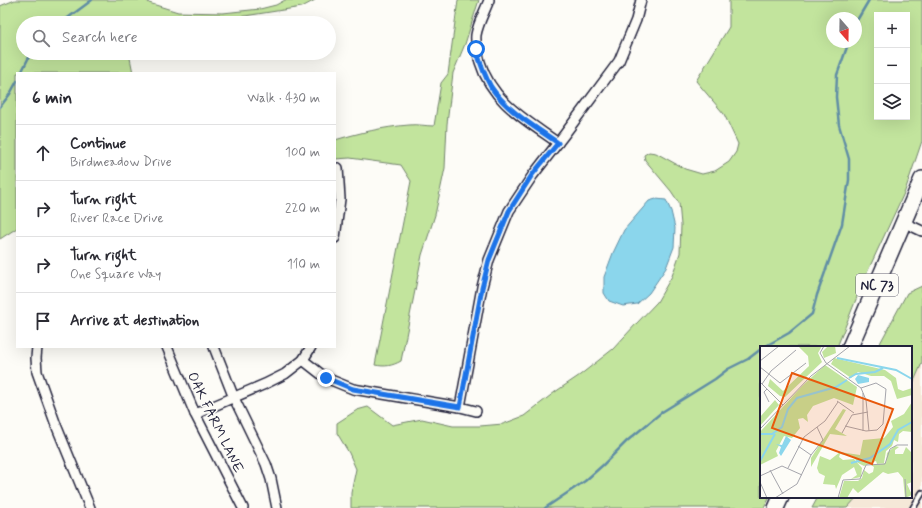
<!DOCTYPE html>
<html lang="en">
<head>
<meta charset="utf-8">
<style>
  :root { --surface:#fff; --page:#f7f7f7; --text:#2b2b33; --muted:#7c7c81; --line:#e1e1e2 }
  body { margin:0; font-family:Mynerve,sans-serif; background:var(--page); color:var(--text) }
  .controls { position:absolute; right:12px; top:12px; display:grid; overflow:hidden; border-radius:0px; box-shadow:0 4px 16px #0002 }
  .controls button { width:36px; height:36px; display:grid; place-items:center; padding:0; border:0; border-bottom:1px solid var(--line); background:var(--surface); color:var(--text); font:20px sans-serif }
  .compass { position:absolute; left:826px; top:12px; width:36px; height:36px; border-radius:50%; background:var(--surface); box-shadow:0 4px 16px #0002; rotate:160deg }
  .stop { position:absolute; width:12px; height:12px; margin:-9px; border:3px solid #1a73e8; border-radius:50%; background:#fff }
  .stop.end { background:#1a73e8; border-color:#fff; box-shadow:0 1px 4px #0008 }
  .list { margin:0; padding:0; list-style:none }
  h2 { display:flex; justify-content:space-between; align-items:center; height:52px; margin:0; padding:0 16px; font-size:17px }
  h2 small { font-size:13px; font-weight:400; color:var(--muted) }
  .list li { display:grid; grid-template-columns:26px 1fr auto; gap:12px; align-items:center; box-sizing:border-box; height:56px; padding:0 16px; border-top:1px solid var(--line) }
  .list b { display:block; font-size:15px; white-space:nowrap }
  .list p { margin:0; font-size:13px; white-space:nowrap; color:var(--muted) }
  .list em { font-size:13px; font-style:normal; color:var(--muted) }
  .icon { flex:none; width:22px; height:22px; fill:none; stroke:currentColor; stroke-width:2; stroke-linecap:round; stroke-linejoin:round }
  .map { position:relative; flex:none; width:922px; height:508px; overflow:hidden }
  .search { position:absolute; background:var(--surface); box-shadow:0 4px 16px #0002; left:16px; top:16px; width:320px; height:44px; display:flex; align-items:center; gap:10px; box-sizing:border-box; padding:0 14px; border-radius:22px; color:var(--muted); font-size:15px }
  .panel { position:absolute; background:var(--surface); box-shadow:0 4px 16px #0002; left:16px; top:72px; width:320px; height:276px; border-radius:0px }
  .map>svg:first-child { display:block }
</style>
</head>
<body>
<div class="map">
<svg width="922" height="508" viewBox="0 0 922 508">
  <rect width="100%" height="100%" fill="#fdfcf7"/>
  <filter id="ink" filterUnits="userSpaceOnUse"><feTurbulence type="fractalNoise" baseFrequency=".025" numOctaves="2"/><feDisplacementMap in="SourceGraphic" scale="8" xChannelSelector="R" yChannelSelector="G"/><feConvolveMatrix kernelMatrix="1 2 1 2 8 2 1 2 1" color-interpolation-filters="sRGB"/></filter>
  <g filter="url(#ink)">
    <path fill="#f5e8d8" d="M922,363V508H847L857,497H911V388Z"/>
    <g fill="#c2e49d" stroke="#72836c" fill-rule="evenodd">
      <path d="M15,0H146L149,3L178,12L223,13L260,9L276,5L285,0H315L302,7L200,23H23V53H129L133,73H17V228L0,239V6Z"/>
      <path d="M458,0H479L465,44L453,73L447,124L445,168L435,215L422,255L401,361C392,366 385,367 375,365L411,181L401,165L350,158L335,159V140C359,133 383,127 409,125C417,124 426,126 434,126L441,83L448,74Z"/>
      <path d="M729,0H922V141L905,191L865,277L837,347H761V497H770L764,508H351V493L356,469L349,453L337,433V423L357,410L368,407L392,425L422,419L453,426H480L503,424L524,416L555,392L580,375L613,349L636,324L657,302L672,276L680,253L681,225L679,203L671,191L645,160L644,155L649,152L656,153L685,169L702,174L715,171L729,162L736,152L738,144L724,114L696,81L729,27ZM877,15H907V117H877ZM832,18H856V42H832Z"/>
      <path d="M922,286V363L911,388V347H878L907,293Z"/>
      <path d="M818,497H857L847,508H812Z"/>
    </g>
    <path fill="#8bd6ec" stroke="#618ea5" d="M656,199L666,200L671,211L675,228L674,247L666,268L649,293L637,304L623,306L609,301L604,293V277L613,253L624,230L649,201Z"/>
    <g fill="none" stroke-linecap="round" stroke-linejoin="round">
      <g stroke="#618ea5" stroke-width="2.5">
        <path d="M856,22L869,0"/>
        <path d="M61,23L92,0"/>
        <path d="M21,73L31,53"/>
        <path d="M0,107L10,94L17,81"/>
        <path d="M764,347L789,333L812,314L817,295L842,224L849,180V159L839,125L836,97L837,75L847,47V42"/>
        <path d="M545,508L585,481L603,465L627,441L662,412L715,379L728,369L748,359L761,349"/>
      </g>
      <defs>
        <path id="lane" d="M913,508L922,493"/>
        <g id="street">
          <path d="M489,0C485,11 478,23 476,35C475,45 478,54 480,62C492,102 526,120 558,143"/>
          <path d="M903,222L922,231"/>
          <path d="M335,238L340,199L338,168"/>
          <path d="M37,347L36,358L37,372L56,425L90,508"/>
          <path d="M167,347L195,414L243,508"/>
          <path d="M214,347L234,398L266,464L271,479L277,508"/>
          <path d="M303,360L326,378L353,389L460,407L476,411"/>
          <path d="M460,407L482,287L489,260L509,211L533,175L564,135L619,61L636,20L641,0"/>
          <path d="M195,414L265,384L285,374L303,360L311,347"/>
        </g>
        <g id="primary">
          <path d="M850,347L922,179"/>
          <path d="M776,508L781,497"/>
        </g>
      </defs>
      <use href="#lane" stroke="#22223b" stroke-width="8"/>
      <use href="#street" stroke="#22223b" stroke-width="12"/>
      <use href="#primary" stroke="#22223b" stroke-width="18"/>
      <use href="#lane" stroke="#fdfcf7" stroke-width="4.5"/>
      <use href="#street" stroke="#fdfcf7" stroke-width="9"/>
      <use href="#primary" stroke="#fdfcf7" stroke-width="15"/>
    </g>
  </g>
  <g fill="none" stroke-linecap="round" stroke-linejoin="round" filter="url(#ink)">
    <path stroke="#1a73e8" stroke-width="5" d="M326,378L353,389L460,407L482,288L489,260L509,211L532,175L558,143C535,127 507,111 491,87C484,75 480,62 476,49"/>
  </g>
  <g text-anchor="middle" stroke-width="3" stroke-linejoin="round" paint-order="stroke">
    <rect fill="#fdfcf7" stroke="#646373" stroke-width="1" x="856" y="274" width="42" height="22" rx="3"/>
    <g font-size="13" font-weight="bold" fill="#22223b">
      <text x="877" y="290">NC 73</text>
    </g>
    <g font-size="14" fill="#22223b" stroke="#fdfcf7">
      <text transform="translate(216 422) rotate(64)" y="5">OAK FARM LANE</text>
    </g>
  </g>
  <g transform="translate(760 346)">
    <rect width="152" height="152" fill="#fdfcf7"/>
    <path d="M38,0H62L58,7L62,16L25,51L20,50L8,40L10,33L23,45L49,20L48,10ZM68,0H75L76,7L64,12L62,6ZM74,12L125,24L136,32L138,43L143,45L152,42V49L137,53L131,35L124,30H111L98,26L91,32L71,18ZM65,19L97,41L93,59L74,52L53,60L47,69L48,76L43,72L38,73L40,82L32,92L24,90L16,105L18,110L0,119V86L42,40ZM15,54L19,59L0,80V71ZM152,56V86L143,85L139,88L138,96L134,94L132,100L126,105L124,117L117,118L116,115L104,120L98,117L93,110L80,108L79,111L83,114L94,113L102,122L101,131L91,133L97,129L94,121L82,129L76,143L75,139L63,138L65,130L59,127L57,122L60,110L70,114L80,106L100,109L103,94L124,92L133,81L131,75L144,68ZM83,63L86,64L75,83L87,90L70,88L51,121V112ZM135,100L139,101L135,104V108H143L146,101L152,107V136L147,138L152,149L145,152L143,132L138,126L128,128L123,126L98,147L93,142L87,152H79L84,135H98L102,132L104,124L109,128L113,126L114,121L111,119L126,117L127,107Z" fill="#c2e49d"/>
    <path d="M98,29L109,32V36L98,38L95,33ZM26,90L31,94L21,110L19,107L21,101L16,98L22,99Z" fill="#8bd6ec"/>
    <path fill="none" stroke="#8bd6ec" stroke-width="2" d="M77,12L136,24L152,33M89,32L96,28L115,26L123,22M0,88H12L22,81L28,63L37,52L76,41L87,34M0,115L15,88M91,117L110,112L130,98L138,84L152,76"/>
    <path fill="none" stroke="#a5a5ac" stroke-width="1" d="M64,0L60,7L66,17L101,42L106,54L109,85M0,15L19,0M0,21L20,37L46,17M0,36L23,59M2,38L11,25L36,4M7,43L4,46L9,56M77,55L94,67M85,80L106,85L117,84L123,78L126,43L116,37L101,42M0,83L51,30L90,0M103,85V47M82,87L92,69L108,66M38,100L51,109M28,122L44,91L65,75L78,56M10,124L23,148M0,130L22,120L42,129M145,133L146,152M0,136L7,152M15,152L37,138L51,109L63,94L57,81M78,152L83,134L100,133L106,119L125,118L130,103L137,99H148"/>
    <path fill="#e8590c" fill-opacity="0.15" stroke="#e8590c" stroke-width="2" d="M32,27L133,63L112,118L12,82Z"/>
    <rect width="152" height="152" fill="none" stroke="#22223b" stroke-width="2"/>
  </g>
</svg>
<div class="controls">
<button>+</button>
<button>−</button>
<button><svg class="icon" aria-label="layers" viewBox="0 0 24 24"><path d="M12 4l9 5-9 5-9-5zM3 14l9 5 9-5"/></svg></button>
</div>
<svg class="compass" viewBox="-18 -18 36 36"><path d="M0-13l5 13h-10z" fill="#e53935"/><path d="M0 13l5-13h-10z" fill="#7c7c81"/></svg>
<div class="stop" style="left:476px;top:49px"></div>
<div class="stop end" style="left:326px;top:378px"></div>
<div class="search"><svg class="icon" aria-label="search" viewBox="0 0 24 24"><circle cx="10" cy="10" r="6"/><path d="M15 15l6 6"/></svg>Search here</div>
<section class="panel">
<h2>6 min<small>Walk · 430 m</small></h2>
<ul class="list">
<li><svg class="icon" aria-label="ahead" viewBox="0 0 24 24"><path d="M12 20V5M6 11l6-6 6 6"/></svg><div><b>Continue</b><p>Birdmeadow Drive</p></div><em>100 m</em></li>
<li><svg class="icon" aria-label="right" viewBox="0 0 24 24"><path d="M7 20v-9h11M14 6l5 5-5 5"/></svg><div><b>Turn right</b><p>River Race Drive</p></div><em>220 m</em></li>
<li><svg class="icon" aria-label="right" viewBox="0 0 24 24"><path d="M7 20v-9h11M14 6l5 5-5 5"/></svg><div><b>Turn right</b><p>One Square Way</p></div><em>110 m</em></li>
<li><svg class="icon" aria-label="arrive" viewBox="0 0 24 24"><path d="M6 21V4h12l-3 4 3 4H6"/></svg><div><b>Arrive at destination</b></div></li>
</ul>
</section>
</div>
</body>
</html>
